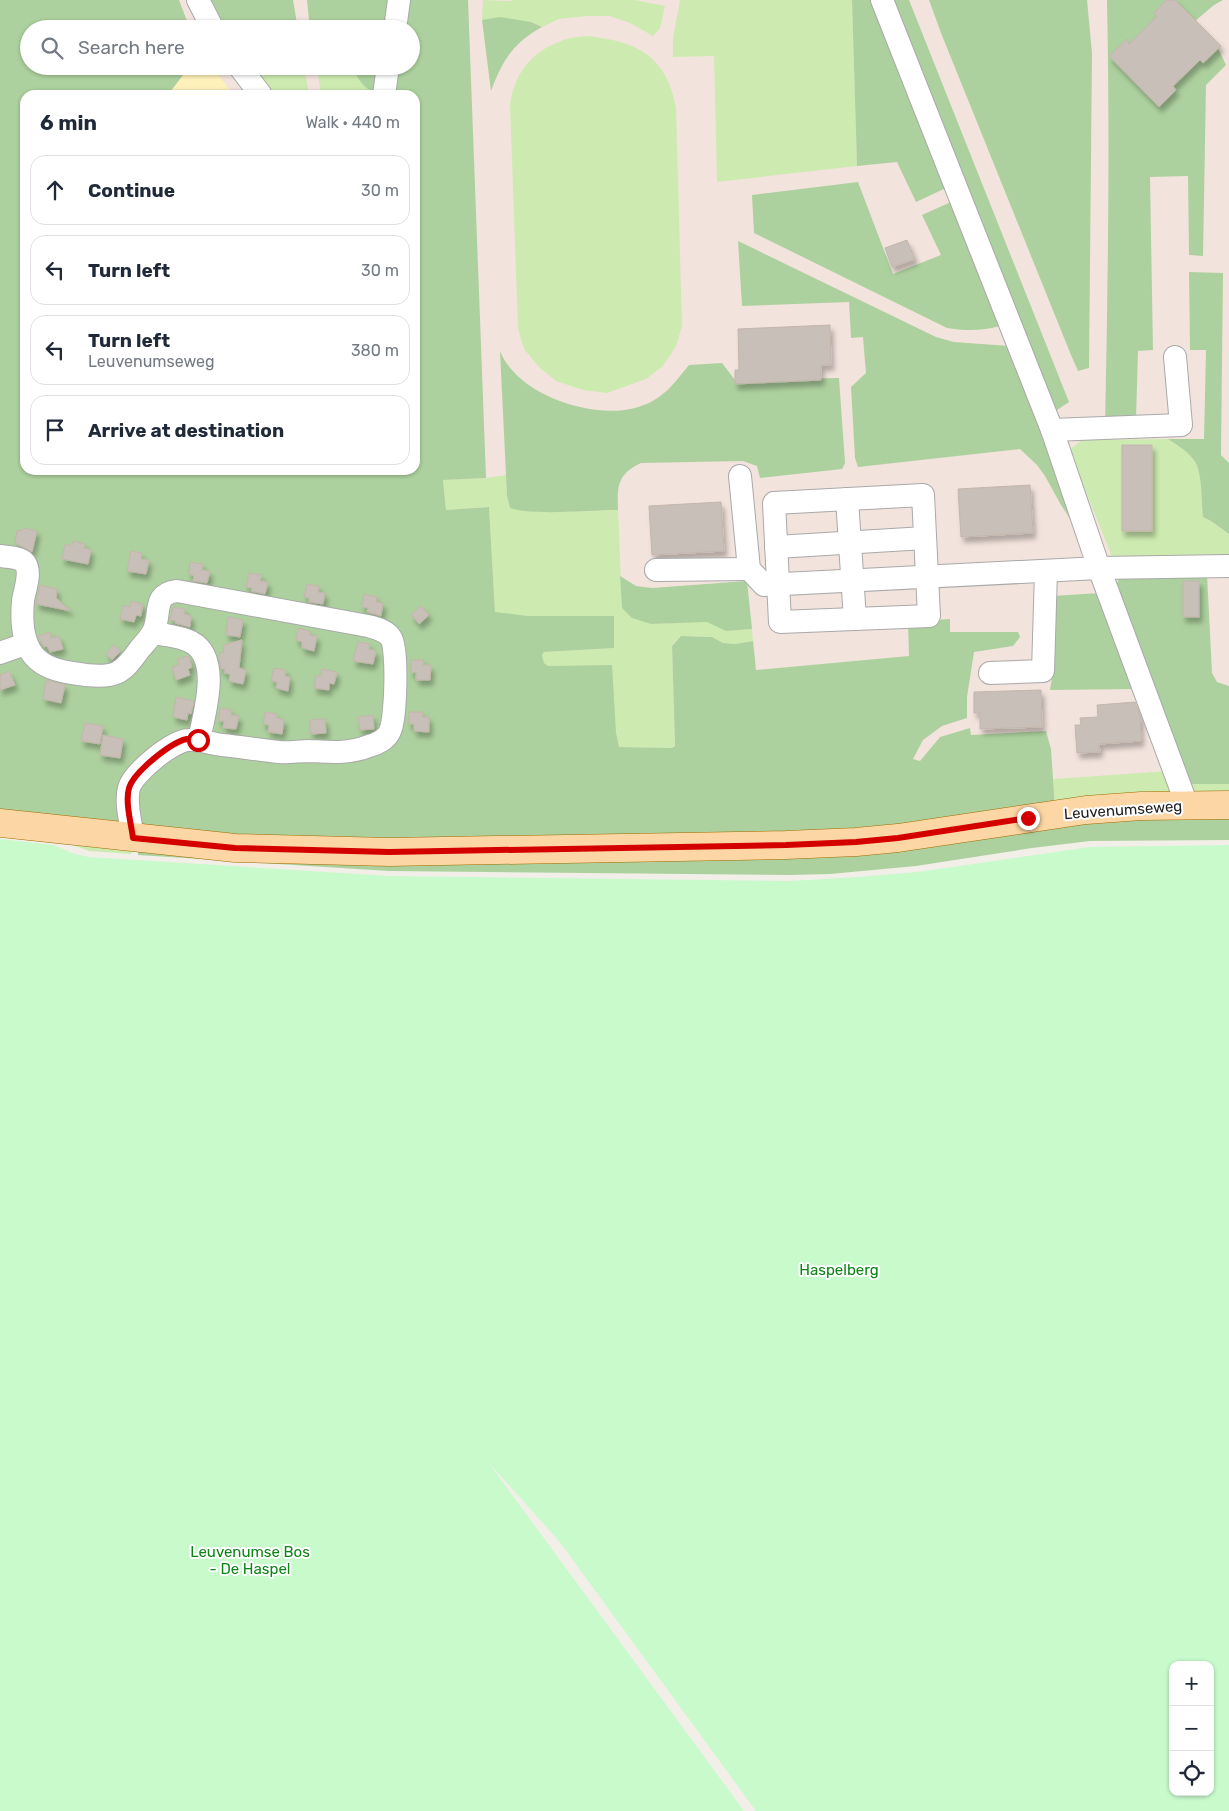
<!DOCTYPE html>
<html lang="en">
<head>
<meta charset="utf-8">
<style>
  :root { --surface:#fff; --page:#f6f6f7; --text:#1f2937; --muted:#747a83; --line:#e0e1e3 }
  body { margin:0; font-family:Rubik,sans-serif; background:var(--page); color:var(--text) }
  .controls { position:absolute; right:15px; bottom:15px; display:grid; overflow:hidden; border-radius:10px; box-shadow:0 1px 4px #0004 }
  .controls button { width:45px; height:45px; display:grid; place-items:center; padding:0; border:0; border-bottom:1px solid var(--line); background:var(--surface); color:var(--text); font:25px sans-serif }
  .stop { position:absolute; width:15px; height:15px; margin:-11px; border:4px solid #d40000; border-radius:50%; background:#fff }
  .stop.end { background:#d40000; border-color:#fff; box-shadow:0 1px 5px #0008 }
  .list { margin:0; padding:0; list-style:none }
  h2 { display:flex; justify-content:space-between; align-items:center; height:65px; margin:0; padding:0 20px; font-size:21px }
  h2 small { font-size:16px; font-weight:400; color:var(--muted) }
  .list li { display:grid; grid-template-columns:32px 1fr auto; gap:15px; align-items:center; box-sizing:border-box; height:70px; margin:0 10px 10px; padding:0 10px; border:1px solid var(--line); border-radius:15px }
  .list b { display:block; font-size:19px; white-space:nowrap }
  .list p { margin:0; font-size:16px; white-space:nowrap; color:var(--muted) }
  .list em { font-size:16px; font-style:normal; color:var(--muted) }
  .icon { flex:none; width:28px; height:28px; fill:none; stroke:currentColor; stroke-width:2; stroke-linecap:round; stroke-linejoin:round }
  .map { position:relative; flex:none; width:1229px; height:1811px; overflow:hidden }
  .search { position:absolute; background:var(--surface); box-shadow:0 1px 4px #0004; left:20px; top:20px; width:400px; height:55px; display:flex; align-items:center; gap:12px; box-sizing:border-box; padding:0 18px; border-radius:28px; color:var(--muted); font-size:19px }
  .panel { position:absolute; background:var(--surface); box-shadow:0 1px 4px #0004; left:20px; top:90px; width:400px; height:385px; border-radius:15px }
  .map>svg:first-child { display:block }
</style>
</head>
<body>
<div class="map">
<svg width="1229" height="1811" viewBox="0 0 1229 1811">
  <defs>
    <filter id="shadow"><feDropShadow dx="3" dy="5.5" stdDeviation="2.5" flood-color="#0004"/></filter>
  </defs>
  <rect width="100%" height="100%" fill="#f2efe9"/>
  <path fill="#f3e3dd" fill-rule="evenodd" d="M0,0H1229V685H1218L1221,776L1047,789L443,794L415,470V95H25ZM29,29H411V66H29Z"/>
  <g fill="#cdebb0">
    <path d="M483,0L512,1V0H635L665,6L660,28L653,36L630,23L609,16H587L559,19L542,27L531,22L482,20Z"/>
    <path d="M680,0H852L857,166L717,182L714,56L673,57V38Z"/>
    <path d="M588,36C638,42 666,55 676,108L682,326L676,346L663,366L646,379L607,393L583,390L556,381L540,368L524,349L518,329L510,104C515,73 531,52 561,41C569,37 579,37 588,36Z"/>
    <path d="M250,66H304L309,95H274Z"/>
    <path d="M317,66H349L378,92L377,95H333L331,93L321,95Z"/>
    <path d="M1168,439C1177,445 1186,450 1193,459C1203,470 1202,501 1203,517L1211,521L1229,534V559H1113L1069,450L1082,440Z"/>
    <path d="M506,475L507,496L510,507C531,516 593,510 618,510L622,608L651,624L707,621L726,631L752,629L753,641L735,644L723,643L712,637L681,636L672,645L675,746L672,748L619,747L616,732L548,666L544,663L542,655L544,652L614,648L528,616L495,613L489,507L446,510L443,480L486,478Z"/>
    <path d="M1168,771L1171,797L1055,807L1053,779Z"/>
    <path d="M1188,784H1229V797L1195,795Z"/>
    <path d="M64,842L132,845L131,854L89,851Z"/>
  </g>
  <g fill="#add19e">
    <path d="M0,0H179L190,29H29V66H190L168,95H25V470H415V95H389L397,66H411V29H403L406,0H468L486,478L443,480L446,510L489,507L495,612L528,616H614V648L544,652L542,655L544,663L548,666L612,665L616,732L619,747L672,748L675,746L672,646L681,636L712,637L723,643L735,644L753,641L756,670L909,656L908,622L950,619V632H1018L1020,637L1013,646L974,652L967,697V718L942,726L923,740L913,759L920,761L940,737L970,728L971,735L1046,731L1051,749L1055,807L897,831L368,846L140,831L132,789L173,751L382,744L397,644L177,587L150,627L104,674L33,651L31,577L0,553Z"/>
    <path d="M209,0H293L298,29H225Z"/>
    <path d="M307,0H394L389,29H310Z"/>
    <path d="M852,0H873L946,188L916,202L897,162L857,166Z"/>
    <path d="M888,0H909L1069,402L1054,412Z"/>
    <path d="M929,0H1087L1092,53L1089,368L1078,371L1071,355L941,33Z"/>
    <path d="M1107,0H1223L1214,5L1194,22L1217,46L1226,65L1206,85L1203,256L1189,255L1188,176L1150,177L1153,350L1138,351L1136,419L1105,425C1108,283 1110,142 1107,0Z"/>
    <path d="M500,17L531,22L542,27C513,43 502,61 491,91L482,20Z"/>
    <path d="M349,66H382L378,92C362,91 359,76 349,66Z"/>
    <path d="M858,182L893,274L941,255L922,215L951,202L1000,326C983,331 965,331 947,328L754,233L752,195Z"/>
    <path d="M738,241L936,337L954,342L1009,346L1092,552L1061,505L1045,476L1037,465L1020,449L858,467L855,458L851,387L866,373L863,337L851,338L849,302L742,306Z"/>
    <path d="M1189,272L1223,273L1221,455L1229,463V534L1211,521L1203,517C1201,501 1203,470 1193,459C1186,450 1177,445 1168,439H1204L1206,350H1190Z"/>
    <path d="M500,351C518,397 601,423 644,405C665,397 675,382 689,365L722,363L735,380L839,378L845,463L842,469L760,478L757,466L743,461L641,463C618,474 617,485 618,510C592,510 532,516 510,508L507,496Z"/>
    <path d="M0,559L16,562L22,640L0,651Z"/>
    <path d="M1207,574L1212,673L1217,682L1229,686V784H1188L1116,586L1119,578Z"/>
    <path d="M620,576L636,586L652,588L747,581L752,629L726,631L707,622L651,624L632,618L622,608Z"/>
    <path d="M1099,593L1136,689L1050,690L1055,660L1053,596Z"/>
    <path d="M166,598L386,637L389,726L345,749L210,738L211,663L164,631Z"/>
    <path d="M152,641L200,655L197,725L148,760L125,823L0,816V656L20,650L95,679Z"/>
    <path d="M1229,812V840L1090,841L1032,848L916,866L830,874L790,875L389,871L138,855V846L185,851L1029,825Z"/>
  </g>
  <path fill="#fff1ba" d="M190,66H211L234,95H168Z"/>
  <path fill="#c8facc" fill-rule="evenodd" d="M0,839L53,845L75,854L89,857L389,876L790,881L859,877L918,872L1090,847L1229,845V1811H756L559,1541L488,1462L744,1811H0ZM1173,1665H1210V1792H1173Z"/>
  <g fill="#c7bfb8" stroke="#c4b6ab" filter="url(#shadow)">
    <path d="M1166,0H1175L1221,46L1203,63L1200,60L1173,86L1176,90L1159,107L1109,56L1127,39L1129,44L1157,16L1154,13Z"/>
    <path d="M907,240L915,259L892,267L885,248Z"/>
    <path d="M830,325L831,365H821V380L735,384V370H739L738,329Z"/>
    <rect x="1122" y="445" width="30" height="86"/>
    <path d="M1030,485L1033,533L961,537L958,489Z"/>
    <path d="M721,502L724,551L652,555L649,506Z"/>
    <path d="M25,528L37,531L32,552L15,543L17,530L21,531Z"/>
    <path d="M73,541L85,544L84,548L91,550L88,564L62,559L65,544L72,546Z"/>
    <path d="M131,551L142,553L141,559L149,560L146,574L127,571Z"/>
    <path d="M190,562L203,564L202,570L210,571L207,583L193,581L194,576L189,574Z"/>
    <path d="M249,573L262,575L260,581L268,582L265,594L251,591L252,588L246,587Z"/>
    <rect x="1183" y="581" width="16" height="36"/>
    <path d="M307,584L319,586L318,592L325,593L323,604L309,602V598L304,597Z"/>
    <path d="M40,585L57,589L56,598L71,611L36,604Z"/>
    <path d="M364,594L377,597L376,602L383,603L381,616L367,612L368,608L362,607Z"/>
    <path d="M131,601L143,604L141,616L136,615L134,622L120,619L123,605L130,607Z"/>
    <path d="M421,606L429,615L419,624L411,614Z"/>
    <path d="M173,607L185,609L184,614L191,616L190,627L175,623L176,621L170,620Z"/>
    <path d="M228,617L243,620L240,637L226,635Z"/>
    <path d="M298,628L310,631V635L317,636L314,651L302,648V642L296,640Z"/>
    <path d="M50,632L51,638L59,636L63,649L50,652L47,646L44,647L38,636Z"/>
    <path d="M242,640L239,668L246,670L243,684L229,681L230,674L224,673L225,669H221L219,658L220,652L223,653L224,645Z"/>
    <path d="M358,642L370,644L369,649L376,651L373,664L353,661Z"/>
    <path d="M113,645L121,651L112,660L106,654Z"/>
    <path d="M187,656L189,658L192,667L188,669L190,675L176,680L172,667L179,665L177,659Z"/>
    <path d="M411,660H424L423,665H431L430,680H416V672L411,673Z"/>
    <path d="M274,668L286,670L285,676L290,677L288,691L276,688L277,682L271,681Z"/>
    <path d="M322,669L337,672L334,684L329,683V690L314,688L316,675L321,676Z"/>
    <path d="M9,671L15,685L0,690V675Z"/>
    <path d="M46,680L65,685L61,703L43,699Z"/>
    <path d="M1041,690L1042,727L980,729V713H974V692Z"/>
    <path d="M176,697L194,701L191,714L188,713L187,720L173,717Z"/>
    <path d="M1135,702L1142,721H1140L1141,741L1099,744L1100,752L1077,753L1075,725H1081L1080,718L1098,717L1097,705Z"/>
    <path d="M220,708L232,710L231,715L239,716L236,729L223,728L224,721H218Z"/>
    <path d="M265,712L277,714V718L284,720L282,734L268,732L269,725L263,724Z"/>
    <path d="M409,712H423L422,717H429V732L414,731V724H409Z"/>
    <path d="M373,715L374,729L360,730L358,717Z"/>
    <path d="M325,719L326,733L311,734L310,720Z"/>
    <path d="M85,723L103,726L100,744L81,741Z"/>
    <path d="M103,735L123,739L120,758L100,755Z"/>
  </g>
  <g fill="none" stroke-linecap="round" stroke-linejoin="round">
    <defs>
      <g id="minor">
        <path d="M198,0L213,29"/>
        <path d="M882,0L1052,430L1099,568L1187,805"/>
        <path d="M395,29L399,0"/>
        <path d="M239,66L261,95"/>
        <path d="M384,95L388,66"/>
        <path d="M1052,430L1181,425L1175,357"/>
        <path d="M740,476L749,569L764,585L1099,568L1229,566"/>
        <path d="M923,495L929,616L780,622L774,503Z"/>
        <path d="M847,499L855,619"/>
        <path d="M776,547L925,538"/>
        <path d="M0,556C7,557 20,557 25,563C32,573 24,591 23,601C21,623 22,650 42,663C54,671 71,673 86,675C115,678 122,674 139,650C143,645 150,638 153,632C162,615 151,594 177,591L368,626C375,628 386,630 391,638C398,649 396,718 390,731C387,739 377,744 369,746C349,754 330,752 309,751C299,751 289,753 279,752C260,750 241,747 222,745C211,744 200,739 189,740C173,740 133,773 129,788C125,803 131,823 133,837"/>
        <path d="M656,570L749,569"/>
        <path d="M153,632C165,636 180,636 191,642C222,658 204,714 199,740"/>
        <path d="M0,653L25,644"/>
        <path d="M990,673L1043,671L1046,571"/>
      </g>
      <path id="major" d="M0,823L235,848L389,852L786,845L856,842L898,838L1086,810L1141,806L1229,805"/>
    </defs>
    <use href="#minor" stroke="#a9a9a9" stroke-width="24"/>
    <use href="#major" stroke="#a06b00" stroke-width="29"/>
    <use href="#minor" stroke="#fff" stroke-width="22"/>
    <use href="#major" stroke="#fcd6a4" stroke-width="28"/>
  </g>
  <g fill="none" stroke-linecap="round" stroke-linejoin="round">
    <path stroke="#d40000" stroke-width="6" d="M198,740C195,740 190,739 187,739C171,742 134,772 129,788C125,802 131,823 133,838L235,848L389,852L786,845L856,842L898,838L1028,818"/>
  </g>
  <g text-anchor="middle" stroke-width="4" stroke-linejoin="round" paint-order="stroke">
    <g font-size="15" fill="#222" stroke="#fff">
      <text transform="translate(1123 810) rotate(-4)" y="5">Leuvenumseweg</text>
    </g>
    <g font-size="15" fill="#0c8416" stroke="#fff">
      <text x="839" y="1275">Haspelberg</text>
      <text x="250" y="1557">Leuvenumse Bos<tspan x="250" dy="17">- De Haspel</tspan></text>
    </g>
  </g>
</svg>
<div class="controls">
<button>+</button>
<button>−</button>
<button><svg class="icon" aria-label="locate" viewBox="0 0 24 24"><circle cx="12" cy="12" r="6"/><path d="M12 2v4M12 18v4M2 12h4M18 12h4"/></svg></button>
</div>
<div class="stop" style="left:198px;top:740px"></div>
<div class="stop end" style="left:1028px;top:818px"></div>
<div class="search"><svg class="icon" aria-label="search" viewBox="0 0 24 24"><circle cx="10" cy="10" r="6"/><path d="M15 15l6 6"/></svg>Search here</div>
<section class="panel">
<h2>6 min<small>Walk · 440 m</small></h2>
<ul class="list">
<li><svg class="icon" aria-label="ahead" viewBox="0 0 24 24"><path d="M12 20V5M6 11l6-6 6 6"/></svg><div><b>Continue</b></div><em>30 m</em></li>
<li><svg class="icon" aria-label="left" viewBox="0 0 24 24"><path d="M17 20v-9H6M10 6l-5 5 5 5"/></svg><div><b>Turn left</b></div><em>30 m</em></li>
<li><svg class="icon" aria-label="left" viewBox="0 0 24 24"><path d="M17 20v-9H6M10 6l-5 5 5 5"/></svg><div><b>Turn left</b><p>Leuvenumseweg</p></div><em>380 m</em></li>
<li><svg class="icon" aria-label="arrive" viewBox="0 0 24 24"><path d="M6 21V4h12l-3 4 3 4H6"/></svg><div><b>Arrive at destination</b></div></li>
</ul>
</section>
</div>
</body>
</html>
